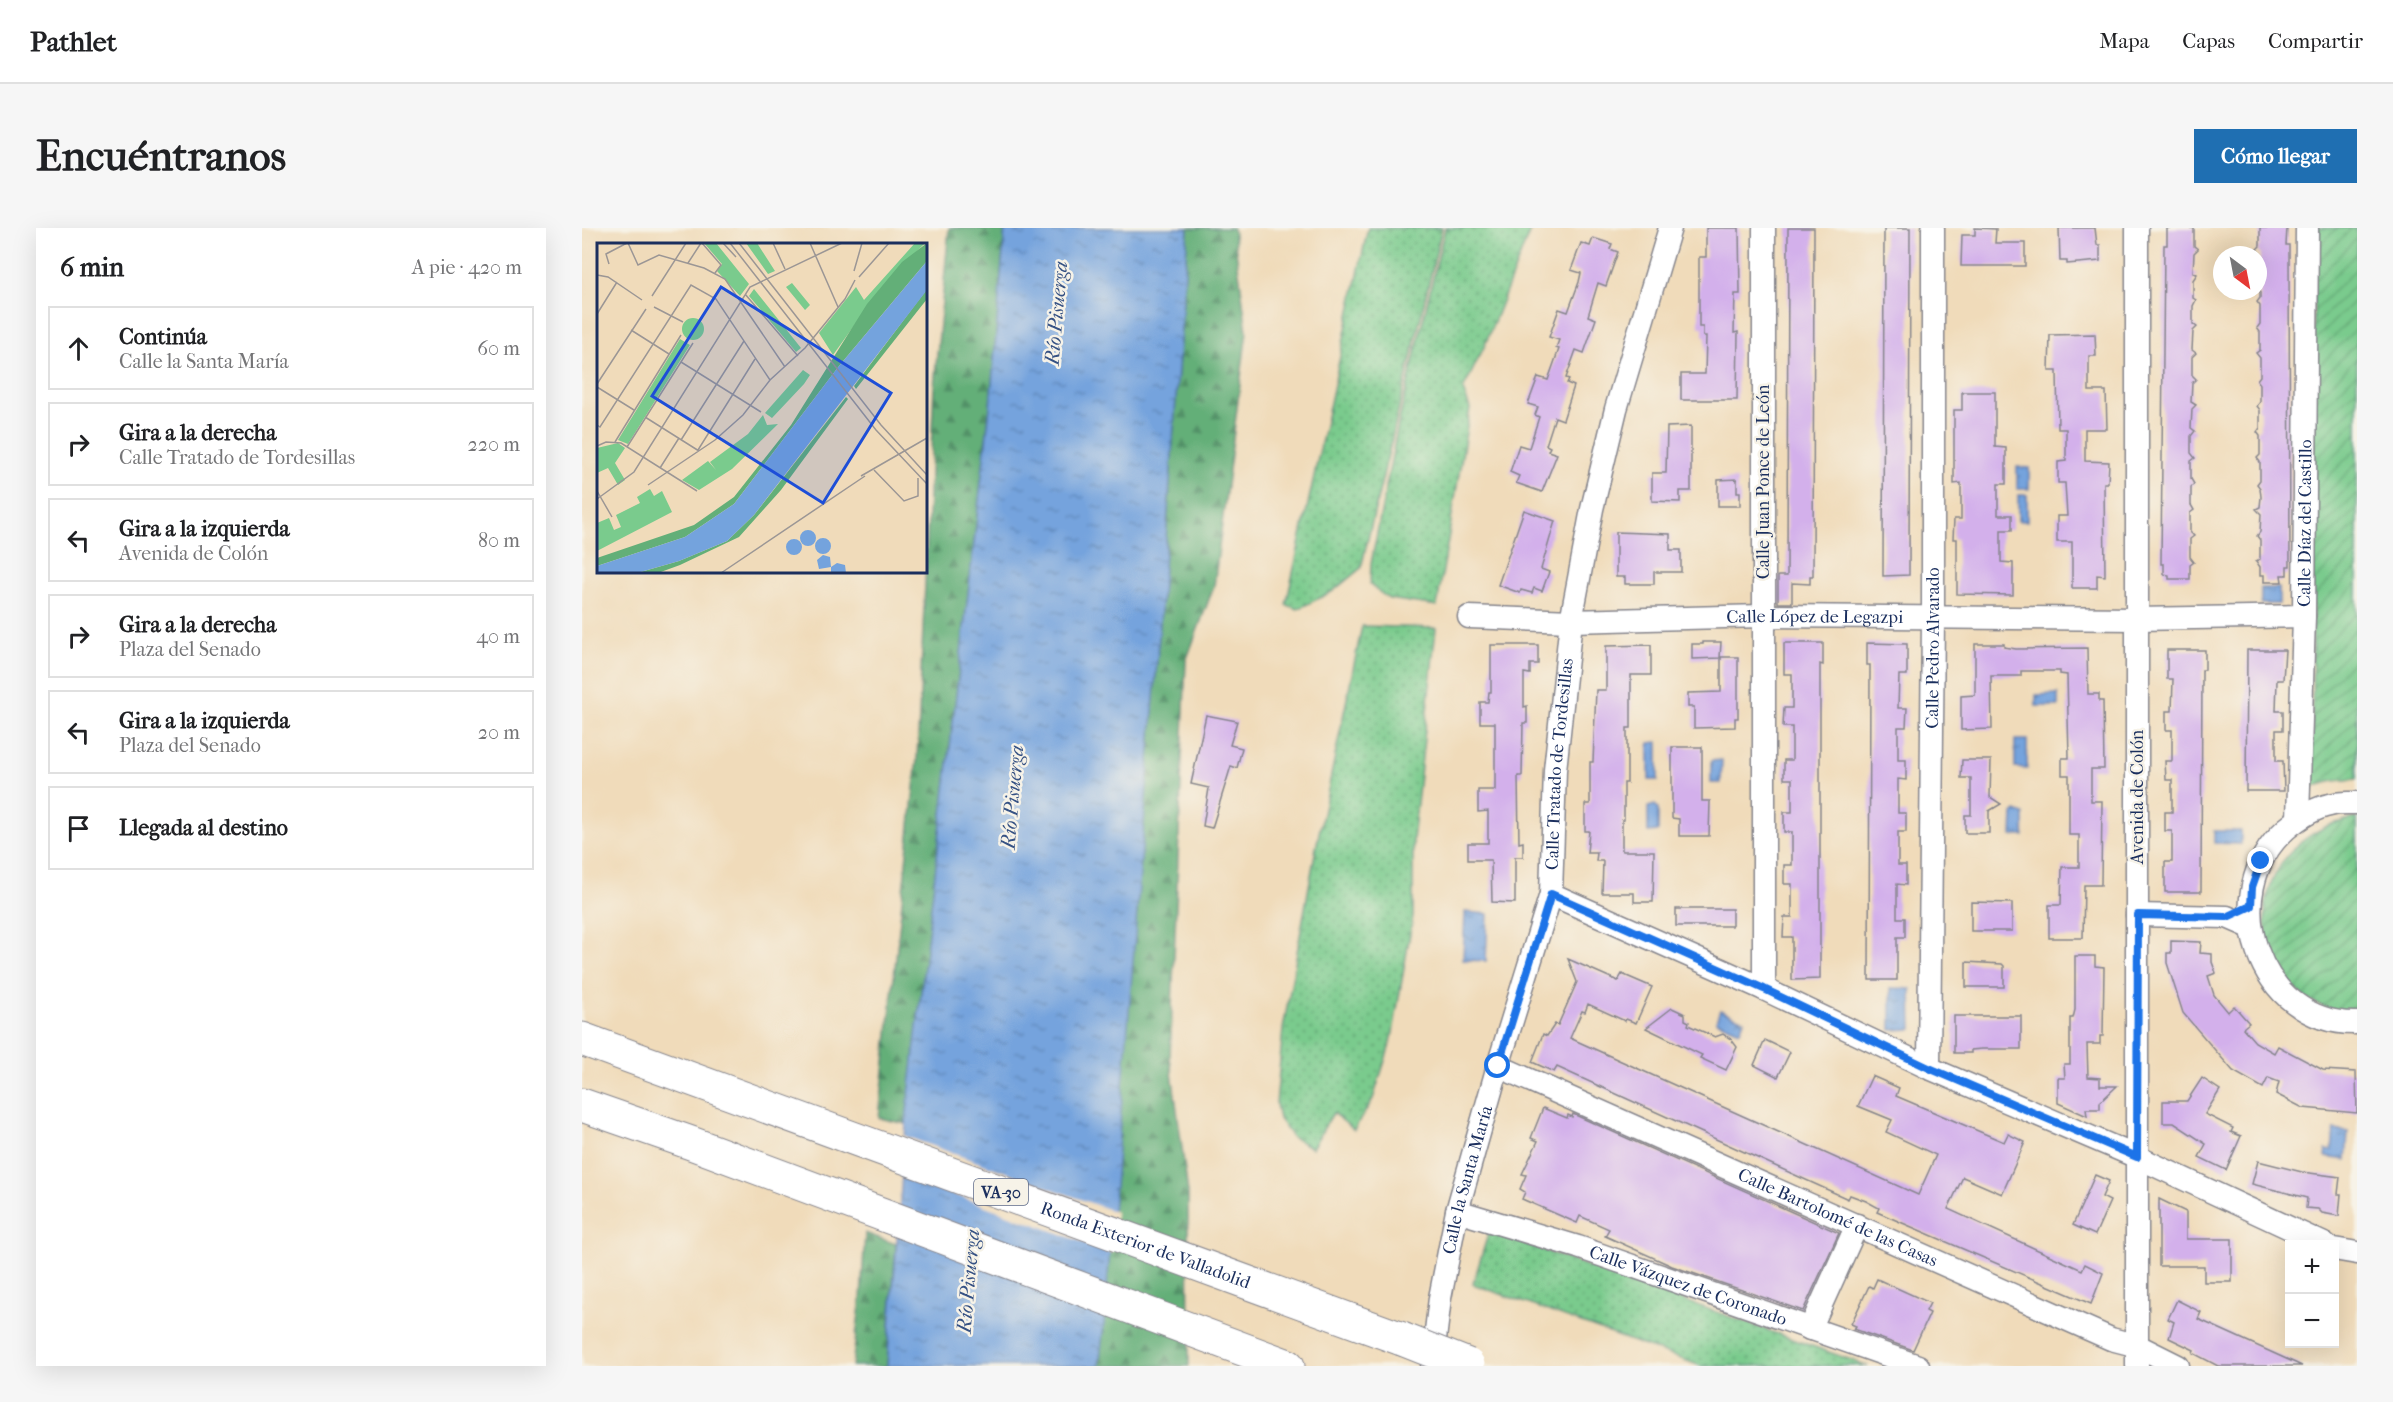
<!DOCTYPE html>
<html lang="es">
<head>
<meta charset="utf-8">
<style>
  :root { --surface:#fff; --page:#f6f6f6; --text:#202124; --muted:#757577; --line:#e0e0e0; --accent:#1f6fb2 }
  body { margin:0; font-family:"IM FELL French Canon",serif; background:var(--page); color:var(--text) }
  .controls { position:absolute; right:18px; bottom:18px; display:grid; overflow:hidden; border-radius:0px; box-shadow:0 6px 24px #0002 }
  .controls button { width:54px; height:54px; display:grid; place-items:center; padding:0; border:0; border-bottom:2px solid var(--line); background:var(--surface); color:var(--text); font:30px sans-serif }
  .compass { position:absolute; left:1631px; top:18px; width:54px; height:54px; border-radius:50%; background:var(--surface); box-shadow:0 6px 24px #0002; rotate:148deg }
  .stop { position:absolute; width:18px; height:18px; margin:-14px; border:4px solid #1a73e8; border-radius:50%; background:#fff }
  .stop.end { background:#1a73e8; border-color:#fff; box-shadow:0 2px 6px #0008 }
  .list { margin:0; padding:0; list-style:none }
  h2 { display:flex; justify-content:space-between; align-items:center; height:78px; margin:0; padding:0 24px; font-size:26px }
  h2 small { font-size:20px; font-weight:400; color:var(--muted) }
  .list li { display:grid; grid-template-columns:39px 1fr auto; gap:18px; align-items:center; box-sizing:border-box; height:84px; margin:0 12px 12px; padding:0 12px; border:2px solid var(--line); border-radius:0px }
  .list b { display:block; font-size:22px; white-space:nowrap }
  .list p { margin:0; font-size:20px; white-space:nowrap; color:var(--muted) }
  .list em { font-size:20px; font-style:normal; color:var(--muted) }
  .icon { flex:none; width:33px; height:33px; fill:none; stroke:currentColor; stroke-width:2; stroke-linecap:round; stroke-linejoin:round }
  .map { position:relative; flex:none; width:1775px; height:1138px; overflow:hidden; border-radius:0px }
  header { display:flex; align-items:center; gap:36px; box-sizing:border-box; height:84px; padding:0 30px; background:var(--surface); border-bottom:2px solid var(--line) }
  header strong { font-size:28px }
  nav { display:flex; gap:33px; margin-inline-start:auto; font-size:21px }
  .intro { display:flex; align-items:center; justify-content:space-between; box-sizing:border-box; height:144px; padding:0 36px }
  h1 { margin:0; font-size:42px }
  .button { padding:15px 27px; border-radius:0px; background:var(--accent); color:#fff; font-size:21px; font-weight:700 }
  main { display:flex; gap:36px; padding:0 36px }
  aside { flex:1; background:var(--surface); border-radius:0px; box-shadow:0 6px 24px #0002 }
  .map>svg:first-child { display:block }
</style>
</head>
<body>
<header>
<strong>Pathlet</strong>
<nav><a>Mapa</a><a>Capas</a><a>Compartir</a></nav>
</header>
<div class="intro"><h1>Encuéntranos</h1><a class="button">Cómo llegar</a></div>
<main>
<aside>
<h2>6 min<small>A pie · 420 m</small></h2>
<ul class="list">
<li><svg class="icon" aria-label="ahead" viewBox="0 0 24 24"><path d="M12 20V5M6 11l6-6 6 6"/></svg><div><b>Continúa</b><p>Calle la Santa María</p></div><em>60 m</em></li>
<li><svg class="icon" aria-label="right" viewBox="0 0 24 24"><path d="M7 20v-9h11M14 6l5 5-5 5"/></svg><div><b>Gira a la derecha</b><p>Calle Tratado de Tordesillas</p></div><em>220 m</em></li>
<li><svg class="icon" aria-label="left" viewBox="0 0 24 24"><path d="M17 20v-9H6M10 6l-5 5 5 5"/></svg><div><b>Gira a la izquierda</b><p>Avenida de Colón</p></div><em>80 m</em></li>
<li><svg class="icon" aria-label="right" viewBox="0 0 24 24"><path d="M7 20v-9h11M14 6l5 5-5 5"/></svg><div><b>Gira a la derecha</b><p>Plaza del Senado</p></div><em>40 m</em></li>
<li><svg class="icon" aria-label="left" viewBox="0 0 24 24"><path d="M17 20v-9H6M10 6l-5 5 5 5"/></svg><div><b>Gira a la izquierda</b><p>Plaza del Senado</p></div><em>20 m</em></li>
<li><svg class="icon" aria-label="arrive" viewBox="0 0 24 24"><path d="M6 21V4h12l-3 4 3 4H6"/></svg><div><b>Llegada al destino</b></div></li>
</ul>
</aside>
<div class="map">
<svg width="1775" height="1138" viewBox="0 0 1775 1138">
  <defs>
    <pattern id="grass-dots" width="8" height="8" patternUnits="userSpaceOnUse" patternTransform="scale(1.5)"><rect width="8" height="8" fill="#7acb8d"/><path d="M2 2h.1M6 6h.1" fill="none" stroke="#63a576" stroke-width="1.8" stroke-linecap="round"/></pattern>
    <pattern id="forest-firs" width="22" height="20" patternUnits="userSpaceOnUse" patternTransform="scale(1.5)"><rect width="22" height="20" fill="#63af78"/><path d="M5 1l3.5 6h-7zM16 11l3.5 6h-7z" fill="#518f66"/></pattern>
    <pattern id="garden-furrows" width="10" height="10" patternUnits="userSpaceOnUse" patternTransform="scale(1.5)"><rect width="10" height="10" fill="#7acb8d"/><path d="M-1 1l2-2M0 10L10 0M9 11l2-2" fill="none" stroke="#63a576"/></pattern>
    <pattern id="water-ripples" width="26" height="14" patternUnits="userSpaceOnUse" patternTransform="scale(1.5)"><rect width="26" height="14" fill="#74a3dd"/><path d="M2 4q2-2 4 0t4 0M15 11q2-2 4 0t4 0" fill="none" stroke="#5e85b6"/></pattern>
  </defs>
  <rect width="100%" height="100%" fill="#f7f3e8"/>
  <filter id="ink" filterUnits="userSpaceOnUse"><feTurbulence type="fractalNoise" baseFrequency=".0167" numOctaves="2"/><feDisplacementMap in="SourceGraphic" scale="12" xChannelSelector="R" yChannelSelector="G"/><feConvolveMatrix kernelMatrix="1 2 1 2 8 2 1 2 1" color-interpolation-filters="sRGB"/></filter>
  <filter id="wash" filterUnits="userSpaceOnUse"><feTurbulence type="fractalNoise" baseFrequency=".008" numOctaves="4" result="noise"/><feDisplacementMap in="SourceGraphic" scale="24" xChannelSelector="R" yChannelSelector="G"/><feGaussianBlur stdDeviation="1.35" result="paint"/><feColorMatrix in="noise" values="0 0 0 0 0 0 0 0 0 0 0 0 0 0 0 0 0 1.4 0 .05"/><feComposite in="paint" operator="in"/></filter>
  <g filter="url(#wash)">
    <rect width="100%" height="100%" fill="#f0dbba"/>
    <g fill="url(#grass-dots)" stroke="#4a7d76" stroke-width="1.5">
      <path d="M786,0H860L779,340L751,363L716,381L704,377Z"/>
      <path d="M863,0H949L903,117L881,162L888,180L855,378L807,371L788,357L789,336L816,197Z"/>
      <path d="M780,398L854,400L831,612V688L810,810L791,871L772,902L751,885L730,920L710,909L697,891L694,876L701,801L734,620Z"/>
      <path d="M907,1003L1286,1138H1119L891,1056Z"/>
    </g>
    <g fill="url(#forest-firs)" stroke="#3f6f6b" stroke-width="1.5">
      <path d="M367,0H423L408,179L324,896L297,890L335,531L352,158Z"/>
      <path d="M606,0H651L665,103L632,358L604,433L588,829L606,965L607,1138H517L578,395Z"/>
      <path d="M283,1005L314,1016L305,1138H270L279,1070Z"/>
    </g>
    <g fill="url(#garden-furrows)" stroke="#4a7d76" stroke-width="1.5">
      <path d="M1732,0H1775V551L1751,553L1730,559Z"/>
      <path d="M1775,590V789C1755,785 1733,778 1717,764C1704,754 1695,738 1689,723C1666,660 1711,598 1775,590Z"/>
    </g>
    <g fill="url(#water-ripples)" stroke="#48699e" stroke-width="1.5">
      <path d="M423,0H606L578,395L522,1096L517,1138H305L325,884L408,179Z"/>
      <path d="M1435,239L1447,240V261H1435Z"/>
      <rect x="1436" y="267" width="9" height="26"/>
      <rect x="1679" y="360" width="18" height="16"/>
      <path d="M1476,466V478H1454V467Z"/>
      <path d="M1433,512H1445V541L1433,540Z"/>
      <path d="M1076,514V552H1067V515Z"/>
      <path d="M1140,532L1139,555H1129V533Z"/>
      <path d="M1073,577L1076,580V603L1066,604V579Z"/>
      <path d="M1434,583L1442,586V608H1430L1431,586Z"/>
      <path d="M1632,603H1659V616L1632,615Z"/>
      <path d="M883,684L906,686L904,733L881,732Z"/>
      <path d="M1309,760L1329,761L1330,801L1309,802Z"/>
      <path d="M1138,782L1162,792L1158,803L1134,793Z"/>
      <path d="M1752,902L1766,904L1764,932L1743,929L1744,922L1750,923Z"/>
    </g>
    <path fill="#f0dbba" d="M320,907L534,984L530,1025L317,946Z"/>
    <g id="blocks">
      <g fill="#d3b0eb">
        <path d="M1124,0H1157L1158,66H1153L1152,105L1156,104L1155,172H1099V146H1123L1124,108H1121V99H1117V29H1124Z"/>
        <path d="M1206,0H1232L1231,348H1228V356L1210,355V375H1196V348H1205Z"/>
        <path d="M1302,0H1328L1327,347L1301,348Z"/>
        <path d="M1393,0L1414,1L1413,15H1443V38H1379L1380,7H1393Z"/>
        <path d="M1477,0H1513L1515,17H1518V33L1485,36V33H1478Z"/>
        <path d="M1585,0H1612V18L1616,21L1612,25L1611,44L1615,46L1611,52V70L1614,72L1611,78V96L1615,99L1611,103L1610,122L1614,125L1610,129V147L1614,151L1610,155L1609,174L1614,177L1610,181L1609,200L1613,203L1609,208V225L1613,230L1609,233V251L1612,256L1609,259V277L1612,282L1608,285V304L1612,308L1608,311V329L1612,334L1608,337V351H1587V347L1582,346V336H1579L1582,17H1585Z"/>
        <path d="M1678,0H1705L1704,17H1707L1708,338H1705V347H1699L1700,354H1682V347H1678V339L1674,333L1678,331V312L1675,308L1678,304L1679,286L1674,281L1678,279L1679,269L1678,260L1675,256L1678,252V234L1675,230L1678,227V208L1675,204L1678,200V182L1675,178L1678,174V156L1675,152L1678,148V130L1674,125L1678,122V104L1675,100L1678,96V78L1675,74L1678,70V52L1676,49L1678,44V26L1675,21L1678,18Z"/>
        <path d="M1011,10L1030,16L1028,21L1036,24L1024,58L1016,55L1006,88L1014,91L1002,125L994,122L984,150L987,151L985,155L992,158L981,192L973,189L964,217L968,219L966,223L975,226L960,264L934,255L937,248L928,244L937,217L947,220L957,189L953,187L956,179L946,176L956,149L966,152L977,121L974,120L977,112L967,109L977,81L986,84L997,54L999,45L989,42L999,15L1008,18Z"/>
        <path d="M1513,106L1514,128H1507V163H1524L1525,201H1503V233L1527,234L1526,255H1522L1523,348L1515,347V360H1490V314H1475V288H1485L1483,255H1476V234L1484,233V201H1476L1475,143H1467L1468,107Z"/>
        <path d="M1380,164H1413V219L1424,220V256H1416V287H1430V302H1419V334L1431,335V367L1375,366V311H1371L1372,291H1379V255L1372,256V182H1380Z"/>
        <path d="M1109,198V263H1098V274L1070,273V245H1084L1085,199Z"/>
        <path d="M1155,251V264H1158V278H1136V252Z"/>
        <path d="M942,282L973,293L959,341L967,344L960,363L952,360L950,365L939,362L938,365L916,357Z"/>
        <path d="M1034,304L1088,306V322H1099V344H1072V356H1043V349H1034Z"/>
        <path d="M1121,414H1139L1138,430L1110,431V416H1121Z"/>
        <path d="M1202,415H1241V437L1238,436V751L1210,752V709H1201L1202,689H1210V656H1202V637H1210V604H1202V584H1210V551H1202V532H1210V499H1201L1202,480H1210V446H1202Z"/>
        <path d="M1285,415L1325,416V447H1317L1316,480H1325L1324,499H1316V532H1324V552L1316,551V585H1324V604H1316V637H1324V657L1315,656V690H1323V709H1315V752H1287L1288,437H1285Z"/>
        <path d="M1393,416H1422V419L1434,421L1505,420L1506,466H1517V473H1521L1522,541H1509V573H1520L1519,657H1502L1501,710H1467V677H1479L1480,639H1497V607H1487V547H1480V530H1487L1485,447L1478,446V443H1439V448H1409L1410,501L1379,502V468L1393,467Z"/>
        <path d="M909,417H956V436H948V446L942,445V479L945,478V495H941L940,548H936L937,615L941,614V629H933V675L910,674L909,632H886V615H906V583L896,584V562H913V495H898V474H906L907,464H909Z"/>
        <path d="M1069,417V447H1049V500H1045V555H1042V592H1040V623H1072L1071,674H1052V665H1020L1021,633H1014L1015,625H1005L1007,603H1003V576H1008V534H1011L1014,462H1024V418Z"/>
        <path d="M1585,422H1623V442H1620L1619,664H1583V634H1590V603H1583V584H1590V552H1584L1583,533H1590V502H1584V483H1590L1591,451H1585Z"/>
        <path d="M1665,422H1703L1701,452H1695L1694,483H1701V502H1694V533H1701L1702,563H1664Z"/>
        <path d="M1139,429H1156V490H1153V499L1112,500V479H1106V465L1139,464Z"/>
        <path d="M624,487L655,493L648,517L660,520L655,540L649,538L630,600L621,598L627,560L609,556Z"/>
        <path d="M1090,519H1120V573H1128L1127,608H1097V591L1090,590Z"/>
        <path d="M1380,532H1409L1408,569L1419,576L1407,583V605H1383V587H1389V550H1379Z"/>
        <path d="M1389,674L1430,675V703H1389Z"/>
        <rect x="1094" y="681" width="56" height="17"/>
        <path d="M1589,713L1619,714L1618,725L1630,726V734L1634,745L1626,748L1632,767L1646,784L1652,778L1667,795L1661,800L1673,814L1692,825L1696,818L1741,842L1774,844L1775,885L1721,880L1694,866L1697,854L1686,850L1681,860L1651,843L1601,785L1585,735V725H1589Z"/>
        <path d="M1493,728H1513V738L1522,739L1521,808H1518V816H1505L1506,849L1518,850V858H1535L1518,874V881H1504L1505,888L1476,875V850H1483L1482,836H1488V790H1491L1493,782Z"/>
        <path d="M986,731L1036,753L1040,746L1070,759L1054,795L1044,791L1043,793L1006,776L1003,784L1000,783L988,810L1336,967L1354,927L1304,904L1310,892L1276,878L1290,848L1317,860L1314,868L1422,914L1426,906L1443,914L1420,966L1381,949L1366,981L1500,1042L1503,1036L1521,1045L1509,1076L1295,984L1297,980L1284,973L1268,967L1266,971L975,839L972,844L950,834L961,806L965,808L973,796L976,797L995,754Z"/>
        <path d="M1384,734L1420,736L1422,738V759H1384Z"/>
        <path d="M1090,780L1103,786V792L1107,794L1106,797L1133,809L1141,806L1149,811L1155,819L1144,842L1118,830L1120,827L1064,800Z"/>
        <path d="M1372,788H1439V821H1400L1389,822V825H1372Z"/>
        <path d="M1183,812L1208,824L1196,849L1172,837Z"/>
        <path d="M1620,850L1638,862L1623,886L1651,900L1649,904L1659,908L1644,942L1617,929L1624,916L1592,895H1581V873H1605Z"/>
        <path d="M961,880L985,890L986,887L990,889L991,886L1257,1005L1221,1083L1090,1038L1023,1008L1027,1001L998,988L995,995L940,971L943,964L938,961L944,947L940,946L956,913L949,910Z"/>
        <path d="M1676,933L1720,944L1758,949L1756,966H1759L1757,988L1740,985L1736,981L1724,980L1725,970L1670,956Z"/>
        <path d="M1513,947L1527,953L1520,969L1528,973L1513,1007L1491,997Z"/>
        <path d="M1577,971L1604,984V1011H1650V1054H1622V1038H1577Z"/>
        <path d="M1295,1051L1348,1075L1344,1083L1348,1085L1331,1122L1272,1101L1274,1098L1269,1096L1287,1058L1291,1060Z"/>
        <path d="M1595,1072L1619,1084L1616,1091L1720,1138H1636L1611,1125L1612,1122L1587,1110L1592,1094L1586,1091Z"/>
      </g>
    </g>
  </g>
  <g filter="url(#ink)">
    <use href="#blocks" fill-opacity="0" stroke="#86858c" stroke-width="1.5"/>
    <g fill="none" stroke-linecap="round" stroke-linejoin="round">
      <defs>
        <g id="minor">
          <path d="M1555,0V1138"/>
          <path id="s1" d="M887,389L989,393L1181,388L1554,391L1722,388"/>
          <path d="M1775,575C1766,575 1756,574 1748,577C1732,580 1716,591 1704,601C1632,665 1676,797 1775,795"/>
          <path id="s2" d="M1716,591L1722,388L1725,0"/>
          <path d="M969,666L1182,761L1347,840L1555,929L1742,1016"/>
          <path d="M1555,687L1645,689L1668,699"/>
          <path d="M1182,761V0"/>
          <path id="s3" d="M916,838L1529,1111L1556,1118L1596,1138"/>
          <path id="s4" d="M1347,840L1351,389V0"/>
          <path id="s5" d="M875,983L996,1019L1336,1138"/>
          <path d="M1752,1021L1775,1025"/>
          <path d="M1228,1101L1275,997"/>
          <path id="s6" d="M850,1136L858,1070L875,983L916,838L969,666L973,542L989,393L1010,281L1034,181L1088,0"/>
        </g>
        <g id="motorway">
          <path id="s7" d="M0,811L820,1111"/>
          <path d="M0,877L109,915L706,1138"/>
        </g>
      </defs>
      <use href="#minor" stroke="#86858c" stroke-width="25"/>
      <use href="#motorway" stroke="#86858c" stroke-width="35"/>
      <use href="#minor" stroke="#fff" stroke-width="22"/>
      <use href="#motorway" stroke="#fff" stroke-width="33"/>
      <defs>
        <path id="motorway-bridge" d="M820,1111L886,1137"/>
      </defs>
      <use href="#motorway-bridge" stroke="#86858c" stroke-width="35" stroke-linecap="butt"/>
      <use href="#motorway-bridge" stroke="#fff" stroke-width="33"/>
    </g>
  </g>
  <g fill="none" stroke-linecap="round" stroke-linejoin="round" filter="url(#ink)">
    <path stroke="#1a73e8" stroke-width="8" d="M916,838L969,666L1182,761L1347,840L1555,929L1556,687L1645,689L1669,678L1670,659L1679,633"/>
  </g>
  <g text-anchor="middle" stroke-width="5" stroke-linejoin="round" paint-order="stroke">
    <rect fill="#f7f3e8" stroke="#5d6a87" stroke-width="1.5" x="392" y="951" width="54" height="26" rx="4.5"/>
    <g font-size="16" font-weight="bold" fill="#1b2f5e">
      <text x="419" y="970">VA-30</text>
    </g>
    <g font-size="18" fill="#1b2f5e" stroke="#f7f3e8">
      <text transform="translate(1181 254) rotate(-90)" y="6">Calle Juan Ponce de León</text>
      <text dy="6" stroke="none"><textPath href="#s2" startOffset="296">Calle Díaz del Castillo</textPath></text>
      <text dy="6" stroke="none"><textPath href="#s1" startOffset="346">Calle López de Legazpi</textPath></text>
      <text dy="6" stroke="none"><textPath href="#s4" startOffset="420">Calle Pedro Alvarado</textPath></text>
      <text dy="6" stroke="none"><textPath href="#s6" startOffset="616">Calle Tratado de Tordesillas</textPath></text>
      <text transform="translate(1555 569) rotate(-90)" y="6">Avenida de Colón</text>
      <text dy="6" stroke="none"><textPath href="#s6" startOffset="188">Calle la Santa María</textPath></text>
      <text dy="6" stroke="none"><textPath href="#s3" startOffset="372">Calle Bartolomé de las Casas</textPath></text>
      <text dy="6" stroke="none"><textPath href="#s7" startOffset="600">Ronda Exterior de Valladolid</textPath></text>
      <text dy="6" stroke="none"><textPath href="#s5" startOffset="243">Calle Vázquez de Coronado</textPath></text>
    </g>
    <g font-size="20" font-style="italic" fill="#365284" stroke="#f7f3e8">
      <text transform="translate(474 85) rotate(-85)" y="7">Río Pisuerga</text>
      <text transform="translate(430 569) rotate(-85)" y="7">Río Pisuerga</text>
      <text transform="translate(386 1053) rotate(-85)" y="7">Río Pisuerga</text>
    </g>
  </g>
  <g transform="translate(15 15)">
    <rect width="330" height="330" fill="#f0dbba"/>
    <path d="M107,0H119L152,41L143,53L120,28L125,21ZM149,0H160L178,28L171,31ZM318,0H328L284,45L236,112L222,90L259,44L267,57ZM157,46L204,105L199,109L152,53ZM206,127L213,132L207,141L175,175L168,170ZM166,172L170,182L181,181L135,226L102,247L85,237L111,218L119,227L113,219L151,191Z" fill="#7acb8d"/>
    <path d="M330,0V18L242,123L137,261L88,294L0,323V315L97,282L137,254L194,182L270,61L305,19ZM330,46V56L259,146L257,143ZM249,154L251,156L184,247L142,294L83,322L61,330H40L82,318L130,298L157,272Z" fill="#63af78"/>
    <path d="M85 86a11 11 0 1 1 22 0a11 11 0 1 1-22 0ZM83,96L93,102L31,201L21,197ZM21,200L28,205L18,220L28,237L21,242L11,225L0,230V205Z" fill="#7acb8d"/>
    <path d="M195,40L213,62L208,67L189,44ZM53,246L57,253L65,248L75,269L0,308V280L12,275L17,287L24,284L19,272L43,260L40,254Z" fill="#7acb8d"/>
    <path d="M330,18V47L157,272L130,298L82,318L40,330H0V323L88,294L137,261L242,123ZM203 295a8 8 0 1 1 16 0a8 8 0 1 1-16 0ZM218 303a8 8 0 1 1 16 0a8 8 0 1 1-16 0ZM189 304a8 8 0 1 1 16 0a8 8 0 1 1-16 0ZM226,312L233,314L234,324L240,320L248,322L249,330H234V324L222,326L220,317Z" fill="#74a3dd"/>
    <path fill="none" stroke="#9b9695" stroke-width="1.5" d="M31,0L41,22L62,12L107,25L128,36L188,124M105,0L124,22L118,30M126,0L139,14M133,0L279,187L330,241M142,0L284,182L330,232M176,0L188,26M213,0L241,64M91,20L104,0M12,21L9,11L30,0M257,28L265,0M0,32L11,34L45,57M262,34L292,0M148,51L201,113M55,53L89,0M57,64L86,79M0,71L20,39M34,87L72,111M84,119L164,169M0,141L49,66M0,144L37,167M48,174L102,208M0,182L3,184L94,42L119,56L173,137M84,197L147,98M18,199L84,92M0,203L9,199L24,200L100,248M30,204L96,100M101,207L158,116M63,225L82,195M277,227L307,258L321,253V235M264,233L330,195M51,242L118,197L146,172L173,137L208,105L248,56L258,37M0,248L15,274M0,256L37,229L153,44L245,0M124,330L268,233"/>
    <path fill="#1d4ed8" fill-opacity="0.15" stroke="#1d4ed8" stroke-width="3" d="M124,44L294,150L226,260L55,153Z"/>
    <rect width="330" height="330" fill="none" stroke="#1b2f5e" stroke-width="3"/>
  </g>
</svg>
<div class="controls">
<button>+</button>
<button>−</button>
</div>
<svg class="compass" viewBox="-18 -18 36 36"><path d="M0-13l5 13h-10z" fill="#e53935"/><path d="M0 13l5-13h-10z" fill="#757577"/></svg>
<div class="stop" style="left:916px;top:838px"></div>
<div class="stop end" style="left:1679px;top:633px"></div>
</div>
</main>
</body>
</html>
